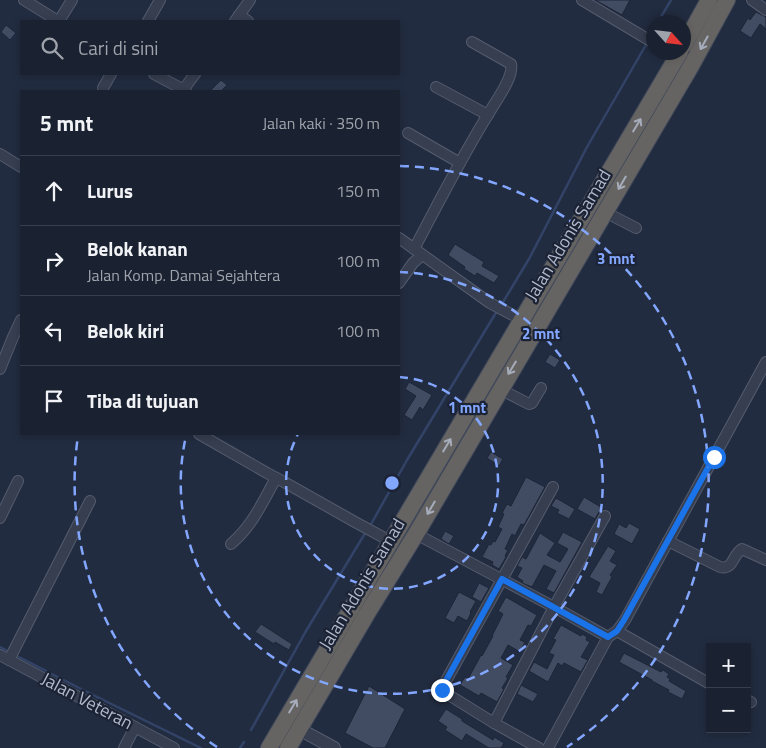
<!DOCTYPE html>
<html lang="id">
<head>
<meta charset="utf-8">
<style>
  :root { --surface:#1a2130; --page:#232938; --text:#f1f3f6; --muted:#9fa3ab; --line:#383e4c }
  body { margin:0; font-family:"Titillium Web",sans-serif; background:var(--page); color:var(--text) }
  .controls { position:absolute; right:15px; bottom:15px; display:grid; overflow:hidden; border-radius:0px; box-shadow:0 2px 8px #0003 }
  .controls button { width:45px; height:45px; display:grid; place-items:center; padding:0; border:0; border-bottom:1px solid var(--line); background:var(--surface); color:var(--text); font:25px sans-serif }
  .compass { position:absolute; left:646px; top:15px; width:45px; height:45px; border-radius:50%; background:var(--surface); box-shadow:0 2px 8px #0003; rotate:117deg }
  .stop { position:absolute; width:15px; height:15px; margin:-11px; border:4px solid #1a73e8; border-radius:50%; background:#fff }
  .stop.end { background:#1a73e8; border-color:#fff; box-shadow:0 1px 5px #0008 }
  .list { margin:0; padding:0; list-style:none }
  h2 { display:flex; justify-content:space-between; align-items:center; height:65px; margin:0; padding:0 20px; font-size:21px }
  h2 small { font-size:16px; font-weight:400; color:var(--muted) }
  .list li { display:grid; grid-template-columns:32px 1fr auto; gap:15px; align-items:center; box-sizing:border-box; height:70px; padding:0 20px; border-top:1px solid var(--line) }
  .list b { display:block; font-size:19px; white-space:nowrap }
  .list p { margin:0; font-size:16px; white-space:nowrap; color:var(--muted) }
  .list em { font-size:16px; font-style:normal; color:var(--muted) }
  .icon { flex:none; width:28px; height:28px; fill:none; stroke:currentColor; stroke-width:2; stroke-linecap:round; stroke-linejoin:round }
  .map { position:relative; flex:none; width:766px; height:748px; overflow:hidden }
  .search { position:absolute; background:var(--surface); box-shadow:0 2px 8px #0003; left:20px; top:20px; width:380px; height:55px; display:flex; align-items:center; gap:12px; box-sizing:border-box; padding:0 18px; border-radius:0px; color:var(--muted); font-size:19px }
  .panel { position:absolute; background:var(--surface); box-shadow:0 2px 8px #0003; left:20px; top:90px; width:380px; height:345px; border-radius:0px }
  .map>svg:first-child { display:block }
</style>
</head>
<body>
<div class="map">
<svg width="766" height="748" viewBox="0 0 766 748">
  <rect width="100%" height="100%" fill="#222c40"/>
  <g fill="none" stroke-linecap="round" stroke-linejoin="round">
    <g stroke="#324367" stroke-width="2.5">
      <path d="M658,22L671,0"/>
      <path d="M649,38L654,30"/>
      <path d="M500,307L529,259L587,147L647,43"/>
      <path d="M370,526L407,460L497,311"/>
      <path d="M0,647L6,650"/>
      <path d="M19,657L85,691L201,748"/>
      <path d="M251,730L306,631L367,530"/>
      <path d="M240,748L244,742"/>
    </g>
  </g>
  <g fill="#414b62" stroke="#1d2537">
    <path d="M595,0H630L622,15Z"/>
    <path d="M756,12L766,17V29L760,24L751,38L740,31L748,18L750,20Z"/>
    <path d="M6,25L16,33L10,40L1,32Z"/>
    <path d="M221,80L227,85L221,91H210Z"/>
    <path d="M455,244L484,262L482,266L499,276L494,283L477,273L475,276L464,269L465,267L448,255Z"/>
    <path d="M550,354L560,360L555,368L545,362Z"/>
    <path d="M409,382L432,395L423,410L420,407L412,420L404,415L416,396L405,389Z"/>
    <path d="M491,452L503,459L499,466L487,458Z"/>
    <path d="M526,477L545,487L524,525L521,524L515,536L512,534L505,549L508,550L505,556L506,557L499,569L492,565L493,562L482,557L489,544L491,545L493,541L495,542L502,529L498,527L504,514L502,513L507,504L511,506Z"/>
    <path d="M584,497L604,509L599,512L595,519L577,509Z"/>
    <path d="M556,498L575,509L569,519L557,513L559,510L551,506Z"/>
    <path d="M629,523L640,529L632,544L614,534L619,524L626,528Z"/>
    <path d="M445,531L454,536L449,544L441,539Z"/>
    <path d="M563,532L582,542L554,593L546,589L556,571L544,565L532,587L522,583L523,581L517,577L522,568L517,566L522,557L526,559L540,533L555,543L547,555L560,562L568,549L557,543Z"/>
    <path d="M608,546L616,551L610,561L617,565L610,575L612,577L602,595L596,592L600,583L589,577Z"/>
    <path d="M479,583L489,588L481,602L472,597Z"/>
    <path d="M459,592L476,601L470,612L471,613L467,621L458,616L454,623L445,618Z"/>
    <path d="M506,597L537,615L531,626L528,625L520,640L525,642L520,652L508,645L501,658L513,665L506,677L508,678L502,688L504,689L497,702L481,693L479,696L460,685L465,677L468,679L481,655L482,656L493,636H492L503,614L498,611Z"/>
    <path d="M261,624L292,644L289,650L275,642L274,644L255,632Z"/>
    <path d="M561,625L581,636L582,634L587,637L586,640L590,642L581,657L588,660L581,672L564,663L562,666L558,663L548,682L529,671L534,662L547,669L554,655L549,653L556,640L553,639Z"/>
    <path d="M624,653L661,672L663,670L669,674L667,677L670,679L669,681L686,691L682,699L668,692L669,690L652,681V680L619,662Z"/>
    <path d="M521,685L538,694L533,702L517,694Z"/>
    <path d="M369,686L405,709L385,748H373L345,733Z"/>
    <path d="M446,709L462,719V721L493,740L494,737L504,743L501,748H489L466,734L462,741L445,730L447,727L438,721Z"/>
  </g>
  <g fill="none" stroke-linecap="round" stroke-linejoin="round">
    <defs>
      <g id="minor">
        <path d="M24,0L58,21"/>
        <path d="M582,0L654,43"/>
        <path d="M752,0L766,10"/>
        <path d="M239,15L248,21"/>
        <path d="M59,21L72,0"/>
        <path d="M148,21L160,0"/>
        <path d="M235,21L250,0"/>
        <path d="M154,74L186,91"/>
        <path d="M436,87L488,115"/>
        <path d="M103,88L111,74"/>
        <path d="M183,90L195,74"/>
        <path d="M408,133L460,163"/>
        <path d="M0,154L21,167"/>
        <path d="M605,212L636,228"/>
        <path d="M399,238L490,303L522,320"/>
        <path d="M414,249C439,202 463,154 492,108C498,98 514,76 511,64L472,42"/>
        <path d="M399,283L413,263L422,255"/>
        <path d="M0,369L13,337L21,320"/>
        <path d="M500,389L529,404L532,403L541,388"/>
        <path d="M199,434L267,473L284,482L355,522L390,541"/>
        <path d="M0,518L18,481"/>
        <path d="M416,534L554,607L608,637"/>
        <path d="M668,541L720,567C734,570 732,555 742,549L766,560"/>
        <path d="M231,544C253,525 262,503 276,478"/>
        <path d="M617,631L710,684"/>
        <path d="M0,655L174,748"/>
        <path d="M9,660L90,501"/>
        <path d="M747,700L751,702"/>
        <path d="M494,723L554,607L605,516"/>
        <path d="M124,748L135,727"/>
        <path d="M539,748L494,723L444,692L442,688L553,487"/>
        <path d="M548,748L608,637L617,631L625,620L766,362"/>
      </g>
      <path id="tertiary" d="M299,729L334,748"/>
      <g id="trunk">
        <path d="M684,45L709,0"/>
        <path d="M269,748L680,52"/>
        <path d="M288,748L368,612L416,534L691,66L727,0"/>
      </g>
    </defs>
    <use href="#minor" stroke="#545c6e" stroke-width="12"/>
    <use href="#tertiary" stroke="#545c6e" stroke-width="14"/>
    <use href="#trunk" stroke="#41495b" stroke-width="18"/>
    <use href="#minor" stroke="#363e50" stroke-width="10"/>
    <use href="#tertiary" stroke="#363e50" stroke-width="12"/>
    <use href="#trunk" stroke="#656462" stroke-width="16"/>
  </g>
  <defs><path id="oneway-shaft" d="M-6 0H5M1.5-3L5.5 0L1.5 3" fill="none" stroke-width="1.6" stroke-linecap="round" stroke-linejoin="round" transform="scale(1.25)"/></defs>
  <g stroke="#a6acbb">
    <use href="#oneway-shaft" transform="translate(704 43) rotate(119)"/>
    <use href="#oneway-shaft" transform="translate(637 125) rotate(-59)"/>
    <use href="#oneway-shaft" transform="translate(622 183) rotate(120)"/>
    <use href="#oneway-shaft" transform="translate(512 368) rotate(121)"/>
    <use href="#oneway-shaft" transform="translate(447 445) rotate(-59)"/>
    <use href="#oneway-shaft" transform="translate(431 508) rotate(120)"/>
    <use href="#oneway-shaft" transform="translate(293 706) rotate(-59)"/>
  </g>
  <g fill="none" stroke-linecap="round" stroke-linejoin="round">
    <path stroke="#1a73e8" stroke-width="6" d="M442,690L443,686L502,579L608,637L617,631L624,620L714,457"/>
  </g>
  <g fill="none" stroke="#83a6ff" stroke-width="2.5" stroke-dasharray="9 6">
    <path d="M399 377A106 106 0 1 1 298 434"/>
    <path d="M399 272A211 211 0 1 1 186 436"/>
    <path d="M217 747A317 317 0 0 1 78 436M400 166A317 317 0 0 1 567 747"/>
  </g>
  <g text-anchor="middle" stroke-width="4.5" stroke-linejoin="round" paint-order="stroke">
    <g font-size="18" fill="#b2b9cb" stroke="#1b2335">
      <text transform="translate(568 235) rotate(-59)" y="6">Jalan Adonis Samad</text>
      <text transform="translate(362 584) rotate(-59)" y="6">Jalan Adonis Samad</text>
      <text transform="translate(87 701) rotate(28)" y="6">Jalan Veteran</text>
    </g>
  </g>
  <circle cx="392" cy="483" r="8" fill="#83a6ff" stroke="#1b2335" stroke-width="2.5"/>
  <g font-size="15" text-anchor="middle" font-weight="bold" fill="#83a6ff" stroke="#1b2335" stroke-width="4.5" stroke-linejoin="round" paint-order="stroke">
    <text x="616" y="264">3 mnt</text>
    <text x="541" y="339">2 mnt</text>
    <text x="467" y="413">1 mnt</text>
  </g>
</svg>
<div class="controls">
<button>+</button>
<button>−</button>
</div>
<svg class="compass" viewBox="-18 -18 36 36"><path d="M0-13l5 13h-10z" fill="#e53935"/><path d="M0 13l5-13h-10z" fill="#9fa3ab"/></svg>
<div class="stop" style="left:714px;top:457px"></div>
<div class="stop end" style="left:442px;top:690px"></div>
<div class="search"><svg class="icon" aria-label="search" viewBox="0 0 24 24"><circle cx="10" cy="10" r="6"/><path d="M15 15l6 6"/></svg>Cari di sini</div>
<section class="panel">
<h2>5 mnt<small>Jalan kaki · 350 m</small></h2>
<ul class="list">
<li><svg class="icon" aria-label="ahead" viewBox="0 0 24 24"><path d="M12 20V5M6 11l6-6 6 6"/></svg><div><b>Lurus</b></div><em>150 m</em></li>
<li><svg class="icon" aria-label="right" viewBox="0 0 24 24"><path d="M7 20v-9h11M14 6l5 5-5 5"/></svg><div><b>Belok kanan</b><p>Jalan Komp. Damai Sejahtera</p></div><em>100 m</em></li>
<li><svg class="icon" aria-label="left" viewBox="0 0 24 24"><path d="M17 20v-9H6M10 6l-5 5 5 5"/></svg><div><b>Belok kiri</b></div><em>100 m</em></li>
<li><svg class="icon" aria-label="arrive" viewBox="0 0 24 24"><path d="M6 21V4h12l-3 4 3 4H6"/></svg><div><b>Tiba di tujuan</b></div></li>
</ul>
</section>
</div>
</body>
</html>
